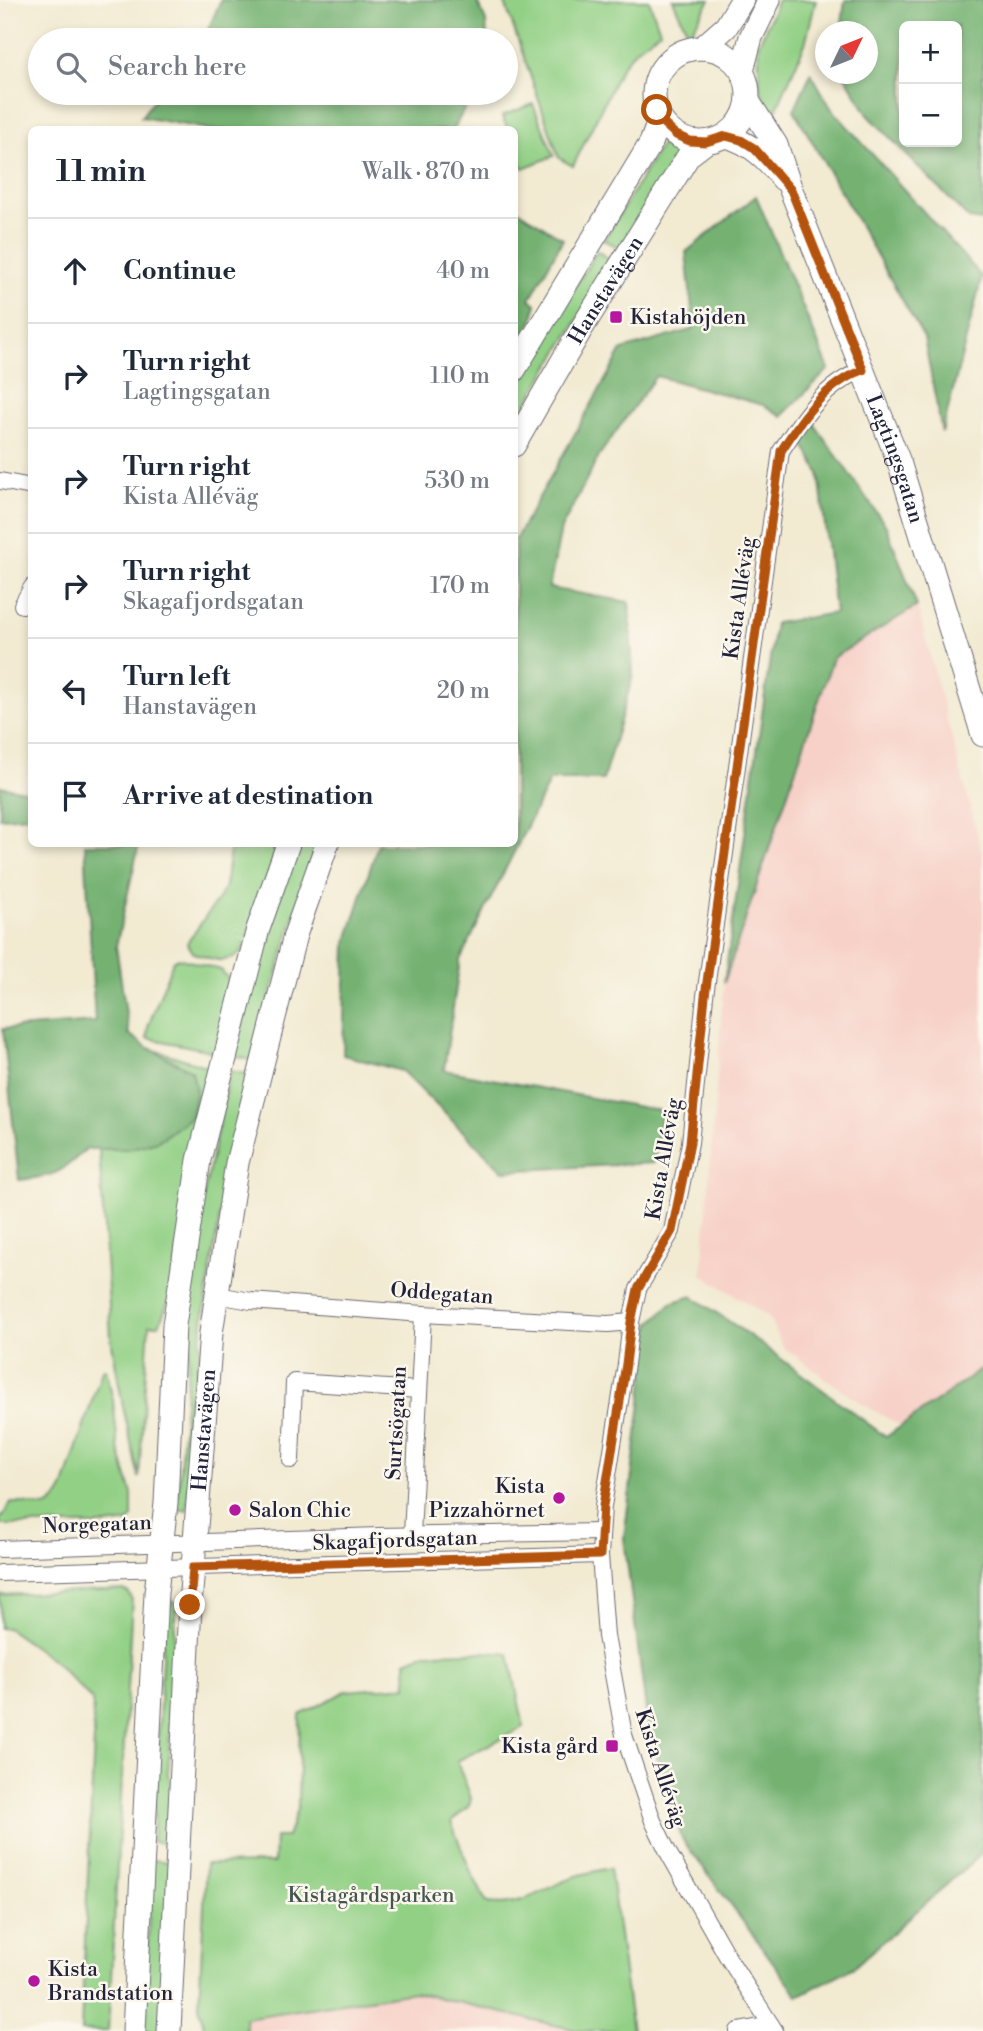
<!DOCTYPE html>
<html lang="en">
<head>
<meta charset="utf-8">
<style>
  :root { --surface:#fff; --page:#f2f2f3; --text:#1f2937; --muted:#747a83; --line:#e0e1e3 }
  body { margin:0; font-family:"Libre Bodoni",serif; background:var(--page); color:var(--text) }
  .controls { position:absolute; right:21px; top:21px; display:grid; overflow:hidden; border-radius:10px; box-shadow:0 4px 10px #0003 }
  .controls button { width:63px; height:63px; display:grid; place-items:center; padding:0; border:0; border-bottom:2px solid var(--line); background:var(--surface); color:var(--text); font:35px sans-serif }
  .compass { position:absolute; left:815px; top:21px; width:63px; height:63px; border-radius:50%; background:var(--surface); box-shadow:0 4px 10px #0003; rotate:47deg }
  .stop { position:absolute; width:21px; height:21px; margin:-16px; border:5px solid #b45309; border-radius:50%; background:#fff }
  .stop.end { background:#b45309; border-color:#fff; box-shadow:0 2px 7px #0008 }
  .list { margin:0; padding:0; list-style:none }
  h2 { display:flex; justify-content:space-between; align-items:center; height:91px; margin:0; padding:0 28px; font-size:30px }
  h2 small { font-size:23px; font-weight:400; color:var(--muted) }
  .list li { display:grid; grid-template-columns:46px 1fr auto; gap:21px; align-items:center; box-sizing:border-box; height:105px; padding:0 28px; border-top:2px solid var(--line) }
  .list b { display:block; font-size:26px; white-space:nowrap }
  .list p { margin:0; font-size:23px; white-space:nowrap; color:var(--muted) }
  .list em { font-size:23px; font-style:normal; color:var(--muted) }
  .icon { flex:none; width:38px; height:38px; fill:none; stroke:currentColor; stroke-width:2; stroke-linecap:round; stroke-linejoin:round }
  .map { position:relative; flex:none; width:983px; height:2031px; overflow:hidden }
  .search { position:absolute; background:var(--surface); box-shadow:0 4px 10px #0003; left:28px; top:28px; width:490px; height:77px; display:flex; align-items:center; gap:18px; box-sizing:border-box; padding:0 24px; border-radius:38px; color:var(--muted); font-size:26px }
  .panel { position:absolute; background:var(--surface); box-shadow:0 4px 10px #0003; left:28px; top:126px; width:490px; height:721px; border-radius:10px }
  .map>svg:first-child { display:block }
</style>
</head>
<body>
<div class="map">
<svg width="983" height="2031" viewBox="0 0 983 2031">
  <rect width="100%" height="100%" fill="#fbf7ec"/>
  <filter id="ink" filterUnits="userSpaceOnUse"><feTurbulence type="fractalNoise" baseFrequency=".0143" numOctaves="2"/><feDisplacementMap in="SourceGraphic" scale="14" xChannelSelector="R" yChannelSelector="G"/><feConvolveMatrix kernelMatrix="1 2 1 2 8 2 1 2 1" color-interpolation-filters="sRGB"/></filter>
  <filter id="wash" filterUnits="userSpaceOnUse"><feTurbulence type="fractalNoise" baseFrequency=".00686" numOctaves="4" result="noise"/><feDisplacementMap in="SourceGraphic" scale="28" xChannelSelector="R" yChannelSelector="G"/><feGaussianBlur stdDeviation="1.57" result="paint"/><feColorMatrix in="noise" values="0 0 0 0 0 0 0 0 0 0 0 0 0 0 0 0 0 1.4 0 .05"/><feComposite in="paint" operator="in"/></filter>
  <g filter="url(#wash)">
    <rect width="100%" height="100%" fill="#f2ead1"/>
    <g fill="#f7d1c8">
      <path d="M917,606L983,856V1368L901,1426L856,1400L783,1347L768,1316L702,1275L724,983L833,657Z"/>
      <path d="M414,1992L580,2031H246L244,2018Z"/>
    </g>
    <g fill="#92d085" stroke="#5a7960" stroke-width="2">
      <path d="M504,0H649L660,31L636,49L622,66L573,166L559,158Z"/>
      <path d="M673,0H710L689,35Z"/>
      <path d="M778,0H816L805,44L772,119L760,88L758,46Z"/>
      <path d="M533,104L554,156L523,168L515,147L514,130L508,129L502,116Z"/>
      <path d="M663,142L678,153L620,248L604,240Z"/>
      <path d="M597,251L613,261L515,423V387Z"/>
      <path d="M231,844H279L242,952C225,966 213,959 193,953L187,943L219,898L225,886Z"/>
      <path d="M296,844H316L251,1060L234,1056L261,955Z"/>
      <path d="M178,958L221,970L232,984L216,1052L147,1038L148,1027L173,961Z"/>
      <path d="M148,1048L212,1068L169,1300L159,1325H149L139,1478L123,1407L111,1338L99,1149H129L192,1071Z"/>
      <path d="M230,1071L247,1074C231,1157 214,1239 203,1322C195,1385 191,1447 187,1510H177L190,1338L185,1317L204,1194Z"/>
      <path d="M106,1369L113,1400L118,1447L132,1494V1517L129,1522L107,1525H0V1517H3L9,1504C35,1497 45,1523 63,1489L102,1370Z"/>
      <path d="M123,1590L129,1593L132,1599L108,2031H81L94,1738L92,1700L53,1660L7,1628H0V1595Z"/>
      <path d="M165,1601L176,1602L168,1774L174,1793L170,1843L153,1842Z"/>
      <path d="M487,1652L509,1654L524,1727L457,1761L471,1798L469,1806L451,1822L470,1870L487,1903C519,1908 543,1890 571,1878C583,1873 597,1871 610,1868L632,2031H580L414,1992L245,2018L246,2031H205L199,2006L206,1864L274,1863L275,1837H287L298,1806L300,1715L346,1691L407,1686L406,1661L426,1653Z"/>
      <path d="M152,1860L170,1862L161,2031H143Z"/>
    </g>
    <g fill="#75b272" stroke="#4c6a56" stroke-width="2" fill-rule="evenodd">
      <path d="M221,0H476L486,21L487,40H200L207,32Z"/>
      <path d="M845,0H983V221L969,219L868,115L844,74H867V32L841,31ZM957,26V142H904V26Z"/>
      <path d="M811,73L831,108L982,277L942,433L924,338L794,110Z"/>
      <path d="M159,93H473L453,130H213L141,117Z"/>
      <path d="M756,196L829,369L782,416L763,405L656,376L600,454L561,529L549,588L629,602L633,676L603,780H550L460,960L444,1070L662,1111L654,1163L503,1171L402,1071L343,1055L346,944L378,844H514L515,540L622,350L694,329L686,252Z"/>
      <path d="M515,208L563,239L530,299L536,304L533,320L525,333L515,337Z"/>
      <path d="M813,422L886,526L917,606L833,658L724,983L775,623L835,613L819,473L802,441Z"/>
      <path d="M0,786L31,792V816L0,818Z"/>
      <path d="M85,844H139L116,946L129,1034L148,1048L192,1071L196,1091L191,1117L158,1141L129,1149H86C58,1175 57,1175 19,1180L3,1029L95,1022Z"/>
      <path d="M692,1296L749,1335L886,1437L983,1368V1852L854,1967L798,1996L682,1839L648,1726L624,1538L651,1323L671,1303Z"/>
    </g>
  </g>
  <g filter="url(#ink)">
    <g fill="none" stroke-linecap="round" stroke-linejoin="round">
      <defs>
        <g id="street">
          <path d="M0,481L32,487"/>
          <path d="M22,605L32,587"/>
          <path d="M217,1295L251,1301L423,1314L608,1324L631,1322"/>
          <path d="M291,1460L294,1382L419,1390"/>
          <path d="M412,1535L423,1314"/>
          <path d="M0,1549L379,1536L600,1532"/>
          <path d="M0,1573L600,1555"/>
          <path d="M738,2031L771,2025"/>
          <path d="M775,2031L727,1956L669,1854L653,1821L624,1735L606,1636L600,1555L603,1506L626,1364L631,1322L638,1289L672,1231L690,1143L705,996L781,451C802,418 825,384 863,370"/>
        </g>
        <g id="secondary">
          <path d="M702,48L726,27L742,0"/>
          <circle cx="701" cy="95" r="47"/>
          <path d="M742,71L751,37L769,0"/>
          <path id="s1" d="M748,101L776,145L791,190L899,462L983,735"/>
          <path d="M726,136C751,143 767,159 783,179"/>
          <path d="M514,370L651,143L657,127V110"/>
          <path id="s2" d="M514,445L580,331L689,155L706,142"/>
          <path d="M134,2031L156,1593L166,1503L174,1325L199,1160L258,929L288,844"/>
          <path id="s3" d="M169,2031L190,1605L211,1333L237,1163L295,935L327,844"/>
        </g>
      </defs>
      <use href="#street" stroke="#6b6870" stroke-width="18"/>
      <use href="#secondary" stroke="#6b6870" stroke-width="25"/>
      <use href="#street" stroke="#fff" stroke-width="16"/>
      <use href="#secondary" stroke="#fff" stroke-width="23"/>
    </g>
  </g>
  <g fill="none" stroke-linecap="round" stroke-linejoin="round" filter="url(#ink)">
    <path stroke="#b45309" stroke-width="9" d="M190,1605L193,1567L600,1555L603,1506L626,1364L631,1322L638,1289L672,1231L690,1143L705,996L781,451C802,418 825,384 863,370L791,190L754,148L741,140L726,136L706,142L690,141L676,135L664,124L657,110"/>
  </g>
  <g fill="#b5179e" stroke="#fbf7ec" stroke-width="2.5">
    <rect x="609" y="310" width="14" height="14" rx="3.5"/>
    <circle cx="559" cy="1498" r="7"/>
    <circle cx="235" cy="1510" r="7"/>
    <rect x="605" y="1739" width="14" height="14" rx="3.5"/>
    <circle cx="34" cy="1981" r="7"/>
  </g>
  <g text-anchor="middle" stroke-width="5" stroke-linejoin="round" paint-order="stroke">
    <g font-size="21" fill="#22223b" stroke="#fbf7ec">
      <text dy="7" stroke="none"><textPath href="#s2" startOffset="180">Hanstavägen</textPath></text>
      <text dy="7" stroke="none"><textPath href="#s1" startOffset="388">Lagtingsgatan</textPath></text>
      <text transform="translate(739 598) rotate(-82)" y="7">Kista Alléväg</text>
      <text transform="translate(663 1159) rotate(-80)" y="7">Kista Alléväg</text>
      <text transform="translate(442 1293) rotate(4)" y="7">Oddegatan</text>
      <text transform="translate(396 1423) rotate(-87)" y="7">Surtsögatan</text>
      <text dy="7" stroke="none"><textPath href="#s3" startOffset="602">Hanstavägen</textPath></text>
      <text transform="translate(97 1524) rotate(-2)" y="7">Norgegatan</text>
      <text transform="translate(395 1540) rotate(-2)" y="7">Skagafjordsgatan</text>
      <text transform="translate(661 1768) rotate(72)" y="7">Kista Alléväg</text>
    </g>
    <g font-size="21" fill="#22223b" stroke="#fbf7ec" text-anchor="start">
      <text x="630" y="324">Kistahöjden</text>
      <text x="545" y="1493" text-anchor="end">Kista<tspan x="545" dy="24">Pizzahörnet</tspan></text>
      <text x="249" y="1517">Salon Chic</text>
      <text x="598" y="1753" text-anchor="end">Kista gård</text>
      <text x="48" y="1976">Kista<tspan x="48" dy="24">Brandstation</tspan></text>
    </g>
    <g font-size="21" fill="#445651" stroke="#fbf7ec">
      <text x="371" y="1902">Kistagårdsparken</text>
    </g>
  </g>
</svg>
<div class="controls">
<button>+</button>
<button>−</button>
</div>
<svg class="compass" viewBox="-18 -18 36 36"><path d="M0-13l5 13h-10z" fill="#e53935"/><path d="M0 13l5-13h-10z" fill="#747a83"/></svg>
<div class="stop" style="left:657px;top:110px"></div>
<div class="stop end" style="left:190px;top:1605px"></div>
<div class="search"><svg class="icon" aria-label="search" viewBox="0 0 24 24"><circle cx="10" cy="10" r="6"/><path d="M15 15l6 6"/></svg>Search here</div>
<section class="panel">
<h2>11 min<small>Walk · 870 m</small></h2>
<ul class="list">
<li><svg class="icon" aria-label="ahead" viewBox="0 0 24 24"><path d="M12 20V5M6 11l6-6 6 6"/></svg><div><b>Continue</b></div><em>40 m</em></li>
<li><svg class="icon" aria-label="right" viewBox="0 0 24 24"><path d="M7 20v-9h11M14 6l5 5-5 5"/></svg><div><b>Turn right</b><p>Lagtingsgatan</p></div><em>110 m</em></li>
<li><svg class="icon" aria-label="right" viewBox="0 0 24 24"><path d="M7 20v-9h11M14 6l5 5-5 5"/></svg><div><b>Turn right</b><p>Kista Alléväg</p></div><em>530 m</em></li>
<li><svg class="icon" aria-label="right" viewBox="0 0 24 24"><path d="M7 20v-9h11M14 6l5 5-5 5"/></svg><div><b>Turn right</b><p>Skagafjordsgatan</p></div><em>170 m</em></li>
<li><svg class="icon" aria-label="left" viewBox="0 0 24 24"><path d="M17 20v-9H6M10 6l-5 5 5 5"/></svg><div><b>Turn left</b><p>Hanstavägen</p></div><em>20 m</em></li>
<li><svg class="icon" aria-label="arrive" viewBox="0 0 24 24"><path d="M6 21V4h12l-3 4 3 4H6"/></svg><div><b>Arrive at destination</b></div></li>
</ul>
</section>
</div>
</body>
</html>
